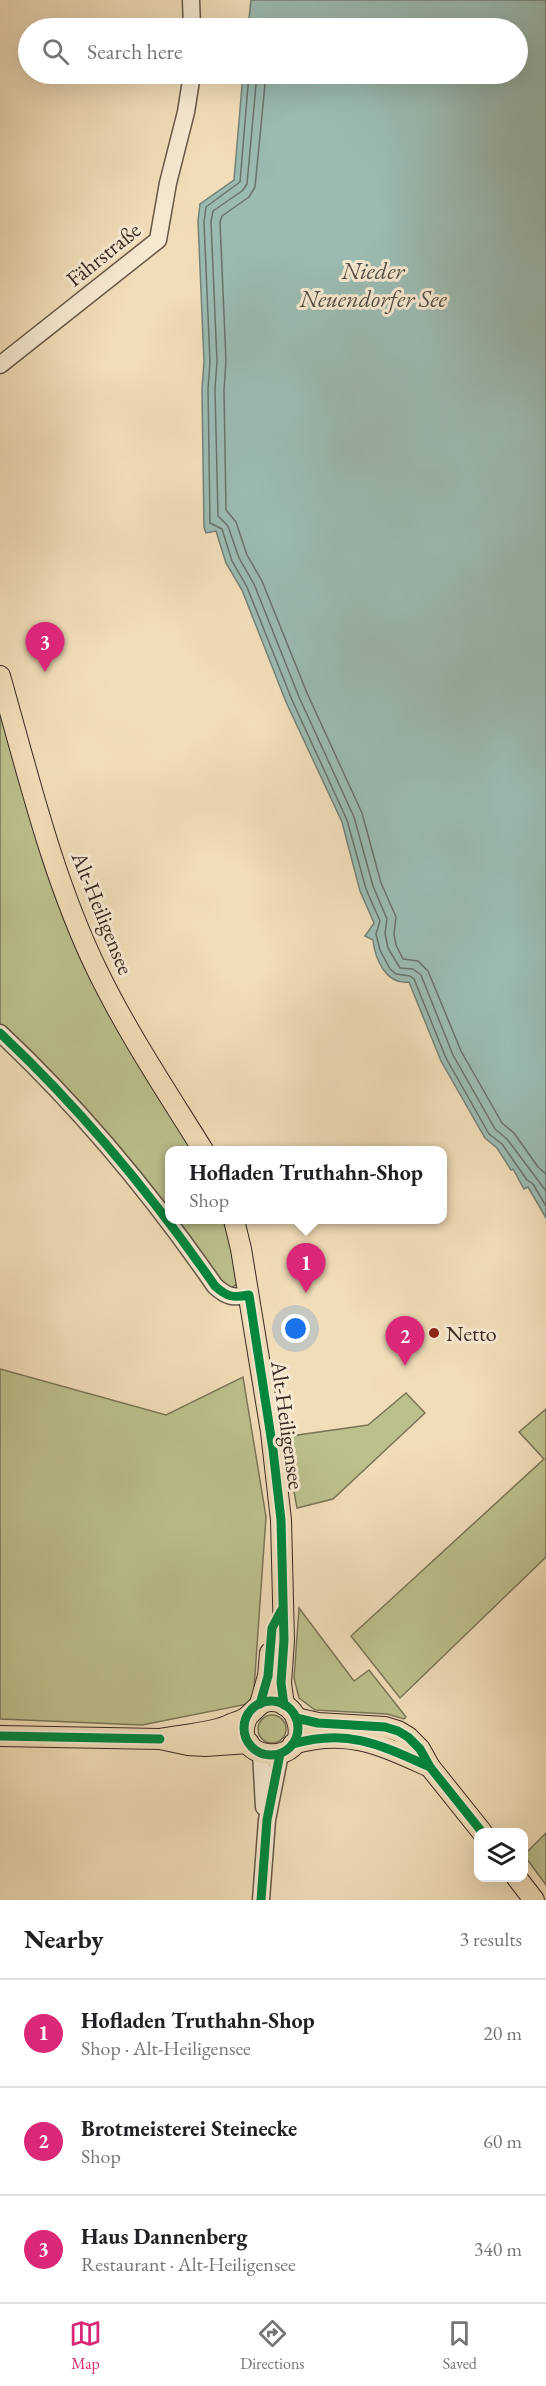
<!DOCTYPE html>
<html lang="en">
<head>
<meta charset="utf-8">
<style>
  :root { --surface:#fff; --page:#f2f2f2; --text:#202124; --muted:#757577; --line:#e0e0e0; --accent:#db2777 }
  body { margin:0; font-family:"EB Garamond",serif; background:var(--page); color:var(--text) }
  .controls { position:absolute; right:18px; bottom:18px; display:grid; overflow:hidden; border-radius:12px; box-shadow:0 6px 24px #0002 }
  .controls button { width:54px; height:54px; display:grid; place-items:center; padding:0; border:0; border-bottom:2px solid var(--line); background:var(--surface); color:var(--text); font:30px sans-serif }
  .you { position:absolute; left:296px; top:1329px; width:21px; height:21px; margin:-15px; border:4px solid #fff; border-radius:50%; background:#1a73e8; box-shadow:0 0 0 9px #1a73e833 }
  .badge { display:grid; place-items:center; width:39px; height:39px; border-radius:50%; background:var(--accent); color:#fff; font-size:20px; font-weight:700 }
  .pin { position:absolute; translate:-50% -50px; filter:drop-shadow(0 2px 3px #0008) }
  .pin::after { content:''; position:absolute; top:32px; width:21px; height:18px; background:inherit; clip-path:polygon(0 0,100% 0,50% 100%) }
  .popup { position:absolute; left:165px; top:1146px; width:282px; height:78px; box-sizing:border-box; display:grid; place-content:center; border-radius:12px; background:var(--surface); filter:drop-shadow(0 2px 4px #0005); font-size:20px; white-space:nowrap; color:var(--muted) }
  .popup b { font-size:22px; color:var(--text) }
  .popup::after { content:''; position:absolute; left:50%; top:100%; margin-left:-12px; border:12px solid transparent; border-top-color:var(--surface) }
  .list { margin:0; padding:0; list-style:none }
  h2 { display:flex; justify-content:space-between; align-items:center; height:78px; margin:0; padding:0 24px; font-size:26px }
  h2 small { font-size:20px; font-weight:400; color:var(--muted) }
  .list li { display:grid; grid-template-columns:39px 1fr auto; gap:18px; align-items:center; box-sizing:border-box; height:108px; padding:0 24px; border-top:2px solid var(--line) }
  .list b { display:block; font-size:22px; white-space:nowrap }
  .list p { margin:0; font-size:20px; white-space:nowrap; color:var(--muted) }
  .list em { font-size:20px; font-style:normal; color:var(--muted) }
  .icon { flex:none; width:33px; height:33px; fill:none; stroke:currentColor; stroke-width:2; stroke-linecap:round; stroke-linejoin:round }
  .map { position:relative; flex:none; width:546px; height:1900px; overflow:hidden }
  .search { position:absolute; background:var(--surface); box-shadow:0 6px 24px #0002; left:18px; right:18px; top:18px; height:66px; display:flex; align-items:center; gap:15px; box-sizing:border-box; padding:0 21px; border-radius:33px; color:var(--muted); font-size:22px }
  .sheet { height:402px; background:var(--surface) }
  nav { display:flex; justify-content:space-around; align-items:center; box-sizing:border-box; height:84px; border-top:2px solid var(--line); background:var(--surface); font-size:16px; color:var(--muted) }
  nav a { display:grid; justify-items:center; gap:3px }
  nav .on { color:var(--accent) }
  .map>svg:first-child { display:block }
</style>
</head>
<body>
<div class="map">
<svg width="546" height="1900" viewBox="0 0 546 1900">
  <rect width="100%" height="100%" fill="#f1ddb8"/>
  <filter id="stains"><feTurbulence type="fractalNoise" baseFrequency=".00333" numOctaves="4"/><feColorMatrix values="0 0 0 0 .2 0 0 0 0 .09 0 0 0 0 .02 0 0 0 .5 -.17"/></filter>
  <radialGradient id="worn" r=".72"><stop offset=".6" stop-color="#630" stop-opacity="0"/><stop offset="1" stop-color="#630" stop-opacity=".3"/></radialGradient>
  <g fill="#bcc08d" stroke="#7a7558" stroke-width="1.5">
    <path d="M0,700L43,846L194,1150H170L169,1215L0,1027Z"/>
    <path d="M173,1220H225L238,1283L230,1289L225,1288Z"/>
    <path d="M0,1369L166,1415L243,1377L266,1517L253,1703L142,1725L0,1719Z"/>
    <path d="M406,1393L425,1413L333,1499L297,1508L284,1437L368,1425Z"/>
    <path d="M546,1409V1557L400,1698L351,1636L544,1459L519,1432Z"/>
    <path d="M299,1608L354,1681L369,1670L406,1717L404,1719L387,1714L315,1710L299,1698L294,1678Z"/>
    <circle cx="272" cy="1729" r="14"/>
    <path d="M546,1833V1885L524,1855Z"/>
  </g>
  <path fill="#9bbbb2" stroke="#738178" stroke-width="1.5" d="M251,0H546V1218L528,1187L524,1189L513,1169L511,1170L497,1148L485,1138L441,1061L409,982C386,985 375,959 373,940L365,936L374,923L360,891L342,822L286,702L242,590L226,563L216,531L206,533L204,527L202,389L204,362L198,221L200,204L234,180L243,74H518V28H248Z"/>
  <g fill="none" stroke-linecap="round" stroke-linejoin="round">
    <g stroke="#6a726a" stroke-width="1.5">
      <path d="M249,74L240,182L206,207L204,222L210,362L208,389L210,523L222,529L232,561L247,587L292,700L347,820L366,889L380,921L376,934L380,950L390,969L396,974L410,976L414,979L446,1058L489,1134L502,1144L527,1180L533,1184L546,1206"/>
      <path d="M257,74L247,184L242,191L213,211L211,222L217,361L215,389L218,516L228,526L239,558L254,584L299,697L354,817L373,886L387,919L385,933L388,948L400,968L413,969L421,975L453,1055L495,1129L507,1139L546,1191"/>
      <path d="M266,74L255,187L249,197L222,216L220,222L226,361L224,390L226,510L236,522L247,555L262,581L307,693L362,813L381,883L396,917L394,934L396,945L403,959L418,961L428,971L461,1051L502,1123L514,1133L538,1167L546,1174"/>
    </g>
    <defs>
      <g id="minor">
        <path d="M191,0L192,28"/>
        <path d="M0,365L158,240L168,183L186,112L192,74"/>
        <path d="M0,1033C81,1109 152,1195 215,1286C227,1297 233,1298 249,1295"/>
        <path d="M261,1753L264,1807"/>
        <path d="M261,1900L267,1820L280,1754"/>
      </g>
      <g id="major">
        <path d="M0,676C28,774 52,877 97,970C127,1032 167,1092 203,1150"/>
        <path d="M234,1220L241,1249L271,1432L281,1520L284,1640L281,1683L284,1705"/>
        <path d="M260,1704L268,1676L270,1653"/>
        <path d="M296,1718L318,1723L385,1727L398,1731L408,1737L420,1749L430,1767L482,1832"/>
        <path d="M0,1736L160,1739L188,1745L205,1746L249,1743"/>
        <path d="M160,1739C179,1735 215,1733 231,1724C236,1722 244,1720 248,1716C258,1707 262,1698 279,1702C287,1705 295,1712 297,1721C312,1769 224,1763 248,1716"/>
        <path d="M293,1744C348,1728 381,1745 430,1767"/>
        <path d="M517,1878L534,1900"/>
      </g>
    </defs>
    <use href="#minor" stroke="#665748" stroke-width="19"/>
    <use href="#major" stroke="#382a22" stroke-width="22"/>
    <use href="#minor" stroke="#f6e9d1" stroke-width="16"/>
    <use href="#major" stroke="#f1ddb8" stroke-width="20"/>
    <defs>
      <g id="cycleway">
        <path d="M0,1033C81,1109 152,1195 215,1286C227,1297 233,1298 249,1295L273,1450L281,1520L284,1640L281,1683L284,1705"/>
        <circle cx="271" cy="1728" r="27"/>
        <path d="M260,1704L268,1676L272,1628L281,1611"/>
        <path d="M296,1718L318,1723L385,1727L398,1731L408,1737L420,1749L430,1767L482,1832"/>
        <path d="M0,1736L160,1739"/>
        <path d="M293,1744C348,1728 381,1745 430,1767"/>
        <path d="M261,1900L267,1820L280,1754"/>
      </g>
    </defs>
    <use href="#cycleway" stroke="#f6e9d1" stroke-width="13"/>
    <use href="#cycleway" stroke="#00873e" stroke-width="9"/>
  </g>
  <circle fill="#8f2418" stroke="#f6e9d1" stroke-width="2" cx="434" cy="1333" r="6"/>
  <g text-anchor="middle" stroke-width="6" stroke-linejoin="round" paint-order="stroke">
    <g font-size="22" fill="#382a22" stroke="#f6e9d1">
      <text transform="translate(103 254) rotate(-39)" y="8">Fährstraße</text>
      <text transform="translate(103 913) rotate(68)" y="8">Alt-Heiligensee</text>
      <text transform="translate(288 1425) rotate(82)" y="8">Alt-Heiligensee</text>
    </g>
    <g font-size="22" fill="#382a22" stroke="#f6e9d1" text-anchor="start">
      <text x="446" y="1341">Netto</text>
    </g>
    <g font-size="24" font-style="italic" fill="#514e46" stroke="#f6e9d1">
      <text x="373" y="279">Nieder<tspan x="373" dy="28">Neuendorfer See</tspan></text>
    </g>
  </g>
  <rect width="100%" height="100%" filter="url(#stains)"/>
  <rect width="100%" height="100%" fill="url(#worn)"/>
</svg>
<div class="controls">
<button><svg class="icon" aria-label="layers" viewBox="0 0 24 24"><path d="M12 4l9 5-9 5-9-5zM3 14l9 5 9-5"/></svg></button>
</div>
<div class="you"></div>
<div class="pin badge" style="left:306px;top:1293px">1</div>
<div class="popup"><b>Hofladen Truthahn-Shop</b>Shop</div>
<div class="pin badge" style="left:405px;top:1366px">2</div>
<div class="pin badge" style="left:45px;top:672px">3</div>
<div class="search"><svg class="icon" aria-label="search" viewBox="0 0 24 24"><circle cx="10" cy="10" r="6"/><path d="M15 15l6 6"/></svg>Search here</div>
</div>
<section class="sheet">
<h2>Nearby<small>3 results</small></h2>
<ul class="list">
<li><span class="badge">1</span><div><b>Hofladen Truthahn-Shop</b><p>Shop · Alt-Heiligensee</p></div><em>20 m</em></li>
<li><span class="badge">2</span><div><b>Brotmeisterei Steinecke</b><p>Shop</p></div><em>60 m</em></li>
<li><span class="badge">3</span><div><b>Haus Dannenberg</b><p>Restaurant · Alt-Heiligensee</p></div><em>340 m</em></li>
</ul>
</section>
<nav>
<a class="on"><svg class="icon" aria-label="map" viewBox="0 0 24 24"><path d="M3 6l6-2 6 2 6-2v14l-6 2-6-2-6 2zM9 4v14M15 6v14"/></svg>Map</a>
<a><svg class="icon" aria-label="directions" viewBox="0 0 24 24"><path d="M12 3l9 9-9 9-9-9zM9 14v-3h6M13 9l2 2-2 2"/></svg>Directions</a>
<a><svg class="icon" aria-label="saved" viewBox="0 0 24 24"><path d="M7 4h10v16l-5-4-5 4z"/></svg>Saved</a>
</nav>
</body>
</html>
